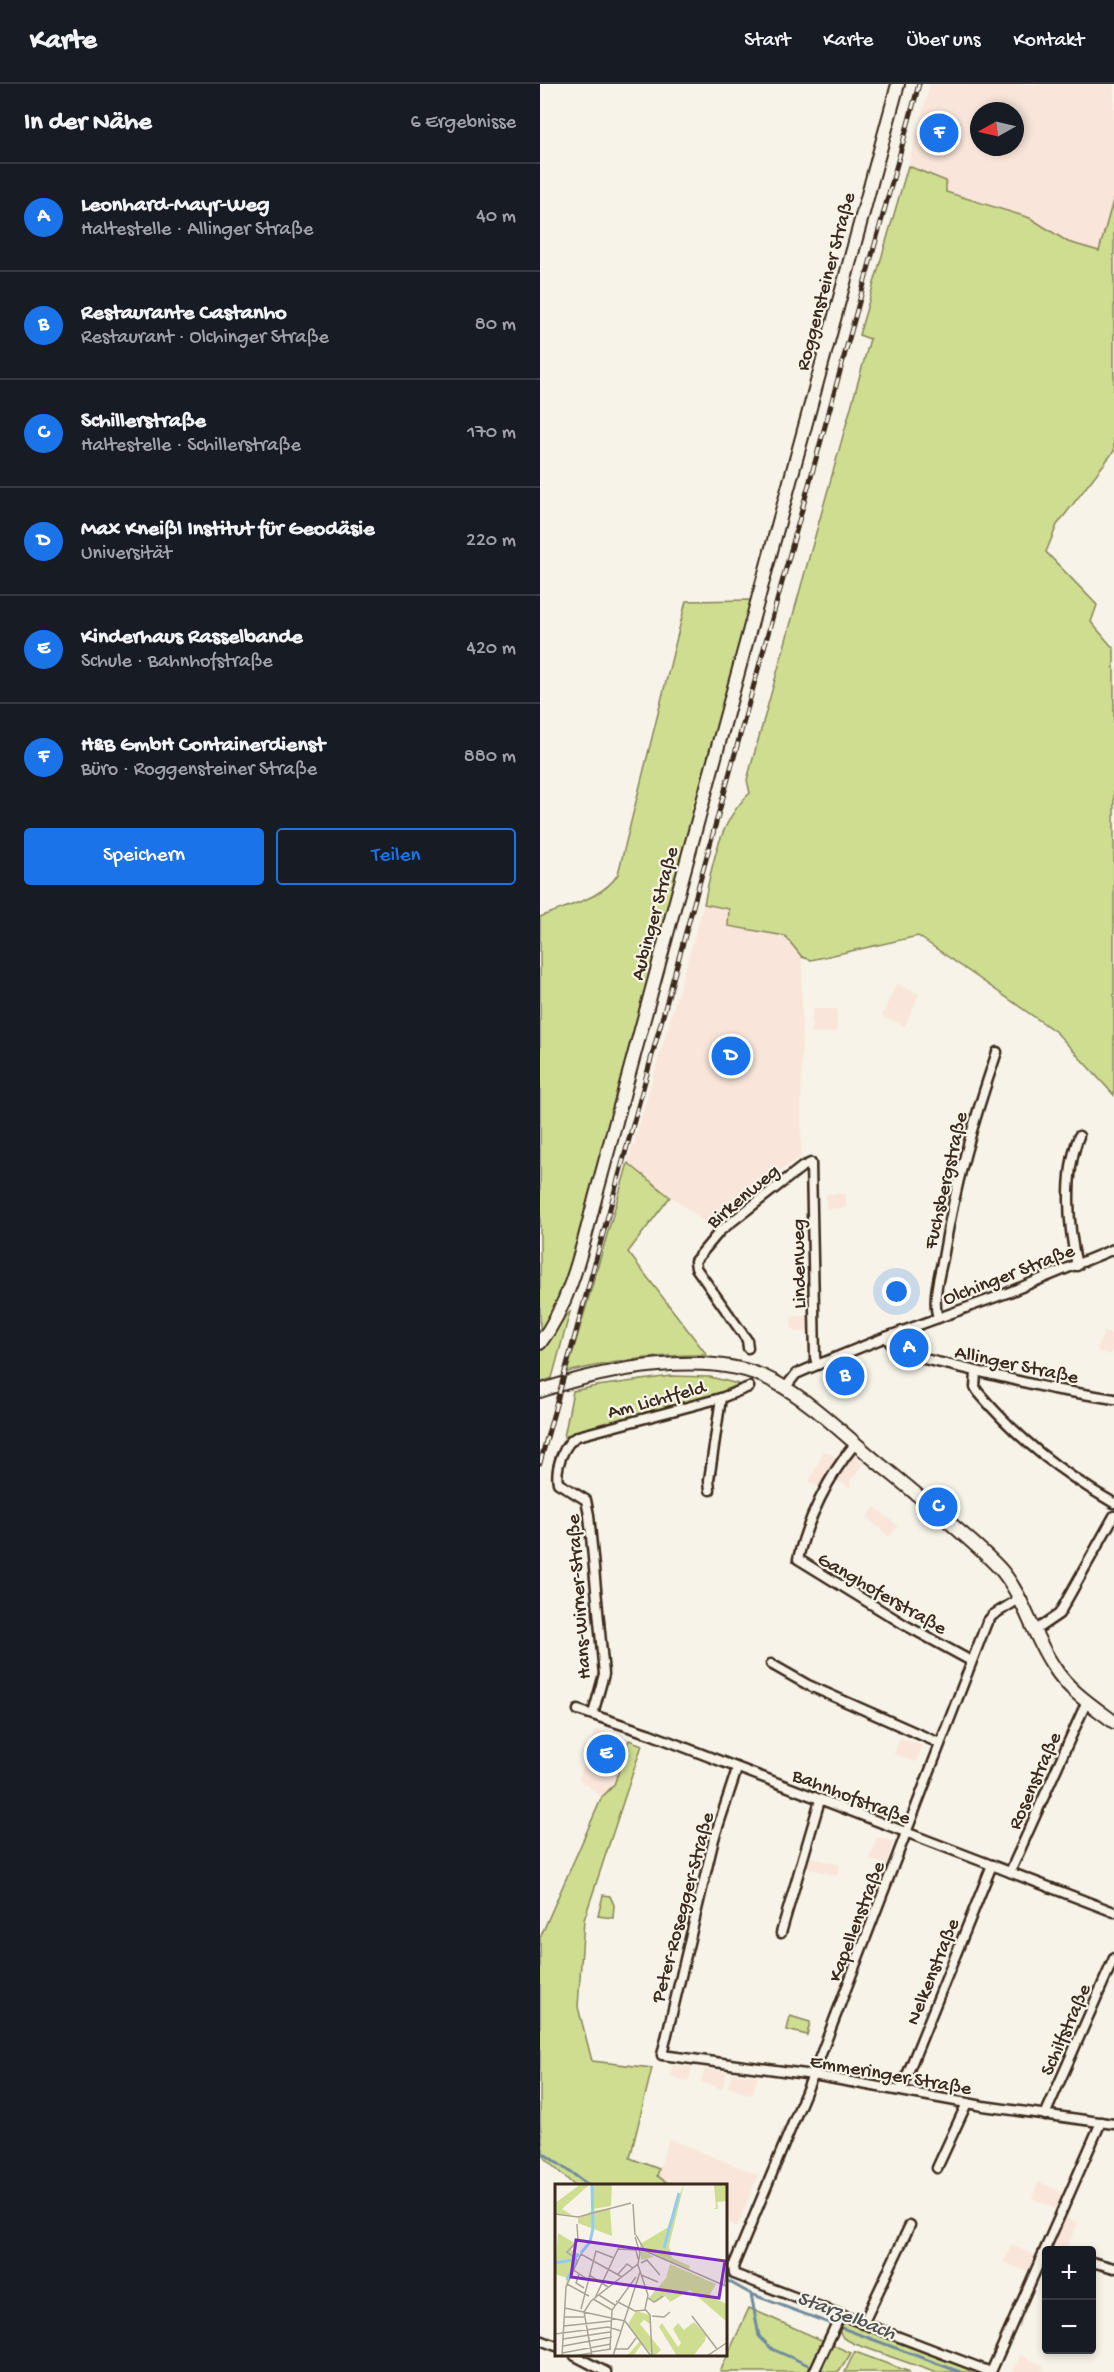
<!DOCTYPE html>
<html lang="de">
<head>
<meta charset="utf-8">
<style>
  :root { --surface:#171b24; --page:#242831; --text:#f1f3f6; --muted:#9ea1a6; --line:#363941; --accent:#1a73e8 }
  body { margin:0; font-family:"Gochi Hand",sans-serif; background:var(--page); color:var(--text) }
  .controls { position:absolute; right:18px; bottom:18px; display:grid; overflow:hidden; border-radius:6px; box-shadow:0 3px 9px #0003 }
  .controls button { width:54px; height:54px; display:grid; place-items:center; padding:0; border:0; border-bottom:2px solid var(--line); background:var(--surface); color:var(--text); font:30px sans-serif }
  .compass { position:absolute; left:430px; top:18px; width:54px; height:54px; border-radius:50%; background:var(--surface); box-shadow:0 3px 9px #0003; rotate:262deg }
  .you { position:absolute; left:357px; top:1208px; width:21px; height:21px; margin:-15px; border:4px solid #fff; border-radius:50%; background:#1a73e8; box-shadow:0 0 0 9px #1a73e833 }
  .badge { display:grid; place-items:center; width:39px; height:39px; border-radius:50%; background:var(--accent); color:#fff; font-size:20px; font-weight:700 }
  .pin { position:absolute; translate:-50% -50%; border:3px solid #fff; box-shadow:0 2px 6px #0006 }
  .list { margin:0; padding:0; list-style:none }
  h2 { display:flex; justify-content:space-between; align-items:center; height:78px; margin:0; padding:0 24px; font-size:26px }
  h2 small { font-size:20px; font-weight:400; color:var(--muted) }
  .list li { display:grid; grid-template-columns:39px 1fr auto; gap:18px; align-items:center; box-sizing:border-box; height:108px; padding:0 24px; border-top:2px solid var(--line) }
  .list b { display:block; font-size:22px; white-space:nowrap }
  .list p { margin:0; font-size:20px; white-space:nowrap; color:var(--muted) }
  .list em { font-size:20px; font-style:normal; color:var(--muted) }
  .actions { display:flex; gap:12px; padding:18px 24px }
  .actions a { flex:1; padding:14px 0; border:2px solid var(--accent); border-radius:6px; text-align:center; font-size:21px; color:var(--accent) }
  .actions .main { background:var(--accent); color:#fff }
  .map { position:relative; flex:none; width:574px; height:2288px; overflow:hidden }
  header { display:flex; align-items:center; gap:36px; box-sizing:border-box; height:84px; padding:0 30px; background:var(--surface); border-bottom:2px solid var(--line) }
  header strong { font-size:28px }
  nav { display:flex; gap:33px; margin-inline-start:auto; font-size:21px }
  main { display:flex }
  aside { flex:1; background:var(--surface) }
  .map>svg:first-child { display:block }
</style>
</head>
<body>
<header>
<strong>Karte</strong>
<nav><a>Start</a><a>Karte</a><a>Über uns</a><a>Kontakt</a></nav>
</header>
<main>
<aside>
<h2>In der Nähe<small>6 Ergebnisse</small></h2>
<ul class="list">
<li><span class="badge">A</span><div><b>Leonhard-Mayr-Weg</b><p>Haltestelle · Allinger Straße</p></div><em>40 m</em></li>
<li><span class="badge">B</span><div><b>Restaurante Castanho</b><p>Restaurant · Olchinger Straße</p></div><em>80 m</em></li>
<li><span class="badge">C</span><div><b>Schillerstraße</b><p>Haltestelle · Schillerstraße</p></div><em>170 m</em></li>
<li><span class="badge">D</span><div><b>Max Kneißl Institut für Geodäsie</b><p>Universität</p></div><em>220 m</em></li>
<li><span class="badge">E</span><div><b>Kinderhaus Rasselbande</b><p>Schule · Bahnhofstraße</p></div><em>420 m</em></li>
<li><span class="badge">F</span><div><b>H&amp;B GmbH Containerdienst</b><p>Büro · Roggensteiner Straße</p></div><em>880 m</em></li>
</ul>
<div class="actions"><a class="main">Speichern</a><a>Teilen</a></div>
</aside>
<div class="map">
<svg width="574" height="2288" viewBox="0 0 574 2288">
  <rect width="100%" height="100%" fill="#f7f3e8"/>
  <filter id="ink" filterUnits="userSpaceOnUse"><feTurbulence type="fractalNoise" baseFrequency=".0167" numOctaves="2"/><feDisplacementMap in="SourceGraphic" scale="12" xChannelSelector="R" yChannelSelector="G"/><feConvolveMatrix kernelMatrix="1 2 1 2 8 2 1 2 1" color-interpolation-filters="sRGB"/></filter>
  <g filter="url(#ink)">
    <g fill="#f9e5d9" fill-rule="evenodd">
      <path d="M390,0H574V113L559,167L528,158L490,134L405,108L406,97L368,82ZM439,27H475V63H439Z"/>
      <path d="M164,820L189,825V842L246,852L262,873L261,1072L167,1140L88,1079Z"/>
      <path d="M356,900L379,910L365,942L342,932Z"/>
      <path d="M272,925H297V948L272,949Z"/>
      <path d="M286,1110H306V1124L286,1125Z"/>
      <path d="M268,1231L269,1247L256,1248L254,1244L252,1245L251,1233Z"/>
      <path d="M564,1248L574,1250L572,1271L557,1267Z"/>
      <path d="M284,1367L296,1373L279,1403L269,1398Z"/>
      <path d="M313,1369L325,1379L310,1397V1403L295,1396L307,1374Z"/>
      <path d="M335,1423L358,1442L349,1453L327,1433Z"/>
      <path d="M55,1645L89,1656L74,1701L62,1713L39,1695Z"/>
      <path d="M360,1654L382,1662L376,1678L354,1670Z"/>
      <path d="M337,1753L353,1758L346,1780L330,1775Z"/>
      <path d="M270,1773L300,1781L297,1792L267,1784Z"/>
      <path d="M133,1981L152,1983L148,1997L130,1992Z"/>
      <path d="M165,1985L187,1988L182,2005L161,1998Z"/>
      <path d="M192,1989L218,1992L212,2011L188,2003Z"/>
      <path d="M129,2055L218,2091L197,2143L186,2136V2102H133L117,2092Z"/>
      <path d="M499,2098L523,2109L516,2125L492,2114Z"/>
      <path d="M526,2134L538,2139L526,2166L514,2161Z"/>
      <path d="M471,2161L495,2171L488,2188L464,2178Z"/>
      <path d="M480,2271L504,2282L501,2288H473Z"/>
    </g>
    <g fill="#cfdd91" stroke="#858458" stroke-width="1.5">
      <path d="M368,82L406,97V108L490,134L528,158L559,167L574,113V367L517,441L506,468L557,521L551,538L574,565V1011L516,948L378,852L271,876L262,873L245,852L188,842L189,825L164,820C172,782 179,737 210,709L207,696L330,255L319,251Z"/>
      <path d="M213,516L28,1194L16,1224L0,1249V833C26,822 63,815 78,790L146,517Z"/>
      <path d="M88,1079L130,1113L88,1168L167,1271C120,1270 73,1277 27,1288Z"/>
      <path d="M30,1228L12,1294L0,1299V1268L20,1237Z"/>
      <path d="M131,1292L170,1293L198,1300L200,1304L24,1353L33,1307L57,1302Z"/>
      <path d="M89,1656L102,1661L44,1836L38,1923L52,1977L112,1984L90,2074L119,2085L117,2092L133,2102H35L4,2074L0,2039V1854L62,1713L74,1701Z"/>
      <path d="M63,1811L70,1812L74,1821L73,1834L58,1832Z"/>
      <path d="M250,1932L270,1938L267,1951L247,1946Z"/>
      <path d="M209,2224L311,2269L299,2288H180Z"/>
      <path d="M306,2239L436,2288H394L315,2260L303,2254L299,2246L302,2240Z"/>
      <path d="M315,2267V2268L370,2288H305Z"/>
    </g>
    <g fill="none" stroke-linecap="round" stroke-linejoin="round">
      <g stroke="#708b9d" stroke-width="3">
        <path d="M0,2067L50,2102"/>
        <path d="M186,2196L211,2210L420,2288"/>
        <path d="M211,2210L219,2252L232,2265L284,2288"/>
      </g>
      <defs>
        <g id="street">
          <path d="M537,1182C528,1142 524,1090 539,1052"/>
          <path d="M398,1234C392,1216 399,1192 403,1174C415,1101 433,1038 457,968"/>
          <path d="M346,1253L356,1267L367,1271L513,1305L574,1315"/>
          <path d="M208,1264L207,1256L156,1184L155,1177L180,1147L262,1083L271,1079L275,1273L277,1281"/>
          <path d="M436,1289L435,1303L438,1308C478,1355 520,1388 574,1419"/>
          <path d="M245,1304L256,1290L277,1281L346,1253L467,1209L574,1165"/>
          <path d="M315,1360C289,1391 267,1436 258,1475L365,1541L431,1577"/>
          <path d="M170,1406L169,1396L181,1314"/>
          <path d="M494,1547L519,1530L574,1432"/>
          <path d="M231,1580L268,1601L399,1659"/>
          <path d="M38,1626L110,1650L574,1828"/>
          <path d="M53,1630L64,1590L49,1431L46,1416L18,1399C15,1384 24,1358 38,1352L181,1314L209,1303"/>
          <path d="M197,1685L174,1755L122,1971L273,1991L443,2022L574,2040"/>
          <path d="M470,1788L547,1617"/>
          <path d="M241,1849L280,1716"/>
          <path d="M361,2006L452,1781"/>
          <path d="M505,2031L574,1874"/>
          <path d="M397,2084L427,2019"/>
          <path d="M552,2178L574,2184"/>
          <path d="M323,2240L370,2141"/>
          <path d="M0,2256L16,2262"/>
          <path d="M35,2272L66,2288"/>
          <path d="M274,2288L300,2232"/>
          <path d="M451,2288L194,2190L193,2183L273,1991L447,1538L453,1531L479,1515"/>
          <path d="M451,2288L561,2038"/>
        </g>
        <g id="secondary">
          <path d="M0,1259C34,1214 44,1153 59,1100L358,0"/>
          <path d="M0,1307C64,1285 173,1263 235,1298C275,1320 307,1354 342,1382C365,1400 387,1419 409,1438C427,1454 446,1469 462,1487C485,1515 493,1553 514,1583C528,1606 553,1622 574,1638"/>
        </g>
      </defs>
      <use href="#street" stroke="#3b2a1e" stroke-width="13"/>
      <use href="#secondary" stroke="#3b2a1e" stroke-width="16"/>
      <use href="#street" stroke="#f7f3e8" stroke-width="8"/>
      <use href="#secondary" stroke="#f7f3e8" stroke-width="12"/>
      <defs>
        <path id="rail" d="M0,1379L379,0"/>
      </defs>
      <use href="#rail" stroke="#3b2a1e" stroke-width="5"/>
      <use href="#rail" stroke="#f7f3e8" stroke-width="3" stroke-dasharray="9" stroke-linecap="butt"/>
    </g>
  </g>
  <g text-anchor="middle" stroke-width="4.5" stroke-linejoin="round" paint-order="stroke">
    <g font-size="20" fill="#3b2a1e" stroke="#f7f3e8">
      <text transform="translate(284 197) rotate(-75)" y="7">Roggensteiner Straße</text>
      <text transform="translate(113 829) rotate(-75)" y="7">Aubinger Straße</text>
      <text transform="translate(404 1096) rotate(-77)" y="7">Fuchsbergstraße</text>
      <text transform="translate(202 1111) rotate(-40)" y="7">Birkenweg</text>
      <text transform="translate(257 1180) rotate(-91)" y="7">Lindenweg</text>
      <text transform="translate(468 1189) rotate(-21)" y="7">Olchinger Straße</text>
      <text transform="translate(477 1279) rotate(12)" y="7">Allinger Straße</text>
      <text transform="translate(116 1314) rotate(-15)" y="7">Am Lichtfeld</text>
      <text transform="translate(343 1508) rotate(30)" y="7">Ganghoferstraße</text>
      <text transform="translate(37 1513) rotate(-94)" y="7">Hans-Wirner-Straße</text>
      <text transform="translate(493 1696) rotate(-66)" y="7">Rosenstraße</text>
      <text transform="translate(312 1711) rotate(21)" y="7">Bahnhofstraße</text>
      <text transform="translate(141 1823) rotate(-75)" y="7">Peter-Rosegger-Straße</text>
      <text transform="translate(315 1837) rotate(-69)" y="7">Kapellenstraße</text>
      <text transform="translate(391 1887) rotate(-68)" y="7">Nelkenstraße</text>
      <text transform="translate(524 1945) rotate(-66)" y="7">Schilfstraße</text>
      <text transform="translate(351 1989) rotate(10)" y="7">Emmeringer Straße</text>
    </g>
    <g font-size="21" font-style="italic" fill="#515253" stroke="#f7f3e8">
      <text transform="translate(307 2230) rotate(21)" y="7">Starzelbach</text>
    </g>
  </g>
  <g transform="translate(15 2100)">
    <rect width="172" height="172" fill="#f7f3e8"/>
    <path d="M26,0H35L7,25L17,31L0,30V19ZM36,0H57L56,22L38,25ZM129,0L114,62L117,74L135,82L134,86L88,67L99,73L86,76L85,60L112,44ZM172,0V17L162,18L163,25H158L161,24L159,1ZM55,24L57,52L23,39V34L37,27ZM3,49L21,60L15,65L23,70L10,106L12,94L0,90ZM115,80L161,100L154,112L172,120V138L135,106L115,118L110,112L102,118L93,115L111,94ZM81,127L95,131V140L89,136L85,140L106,166L99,172L87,160L78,172H72L85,157L73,140ZM139,138L151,151L150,157L138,172H122L104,143L107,139L123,163L126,159L118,145L123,139L129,146Z" fill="#cfdd91"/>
    <path fill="none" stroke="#93ccf2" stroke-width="3" d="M37,0L38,44M109,64L124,9M26,69L35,58L38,44M0,79L17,76L24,70M12,96L22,76"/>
    <path fill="none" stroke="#aca397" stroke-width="1.5" d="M78,20L80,51M0,30L23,33L76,19M22,40L23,57L12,68L22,76M81,51L90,67L173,103M63,65L81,66L83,75M86,79L92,76L105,91M83,81L93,111L90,125L95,131L97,172M17,85L32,95M24,90L21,99L29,104M63,90L72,80L78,84M34,91L53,103M86,91L103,98M12,100L34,112M169,101L173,77M44,111L60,121M40,114L64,63M93,114L99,118L108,112M38,115L57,126M61,117L80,127L91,126M10,124L70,137M26,125L41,67L59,74M97,132L109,133L115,128M137,132L162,165M9,133H29M70,137L96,172M9,142L56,137M0,150L53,143L66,147M8,155L55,148M8,162L57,153M55,165L57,126L81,93M59,165H73L81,154M36,168L56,165M7,169L56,160M7,172L11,103L26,70L67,93M18,172L36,169M37,172L29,128L36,117L83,80L85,69L80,53M58,172L85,88M152,172L173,158"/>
    <path fill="#7b2cbf" fill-opacity="0.15" stroke="#7b2cbf" stroke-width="3" d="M21,56L170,77L164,114L16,93Z"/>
    <rect width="172" height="172" fill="none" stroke="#3b2a1e" stroke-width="3"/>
  </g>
</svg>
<div class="controls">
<button>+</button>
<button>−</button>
</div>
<svg class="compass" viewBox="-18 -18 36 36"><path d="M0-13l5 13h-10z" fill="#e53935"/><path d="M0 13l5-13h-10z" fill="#9ea1a6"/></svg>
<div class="you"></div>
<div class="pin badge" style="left:369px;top:1264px">A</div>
<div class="pin badge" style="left:305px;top:1292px">B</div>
<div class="pin badge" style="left:398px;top:1423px">C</div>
<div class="pin badge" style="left:191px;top:972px">D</div>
<div class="pin badge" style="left:66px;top:1670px">E</div>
<div class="pin badge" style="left:399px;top:49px">F</div>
</div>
</main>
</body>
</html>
